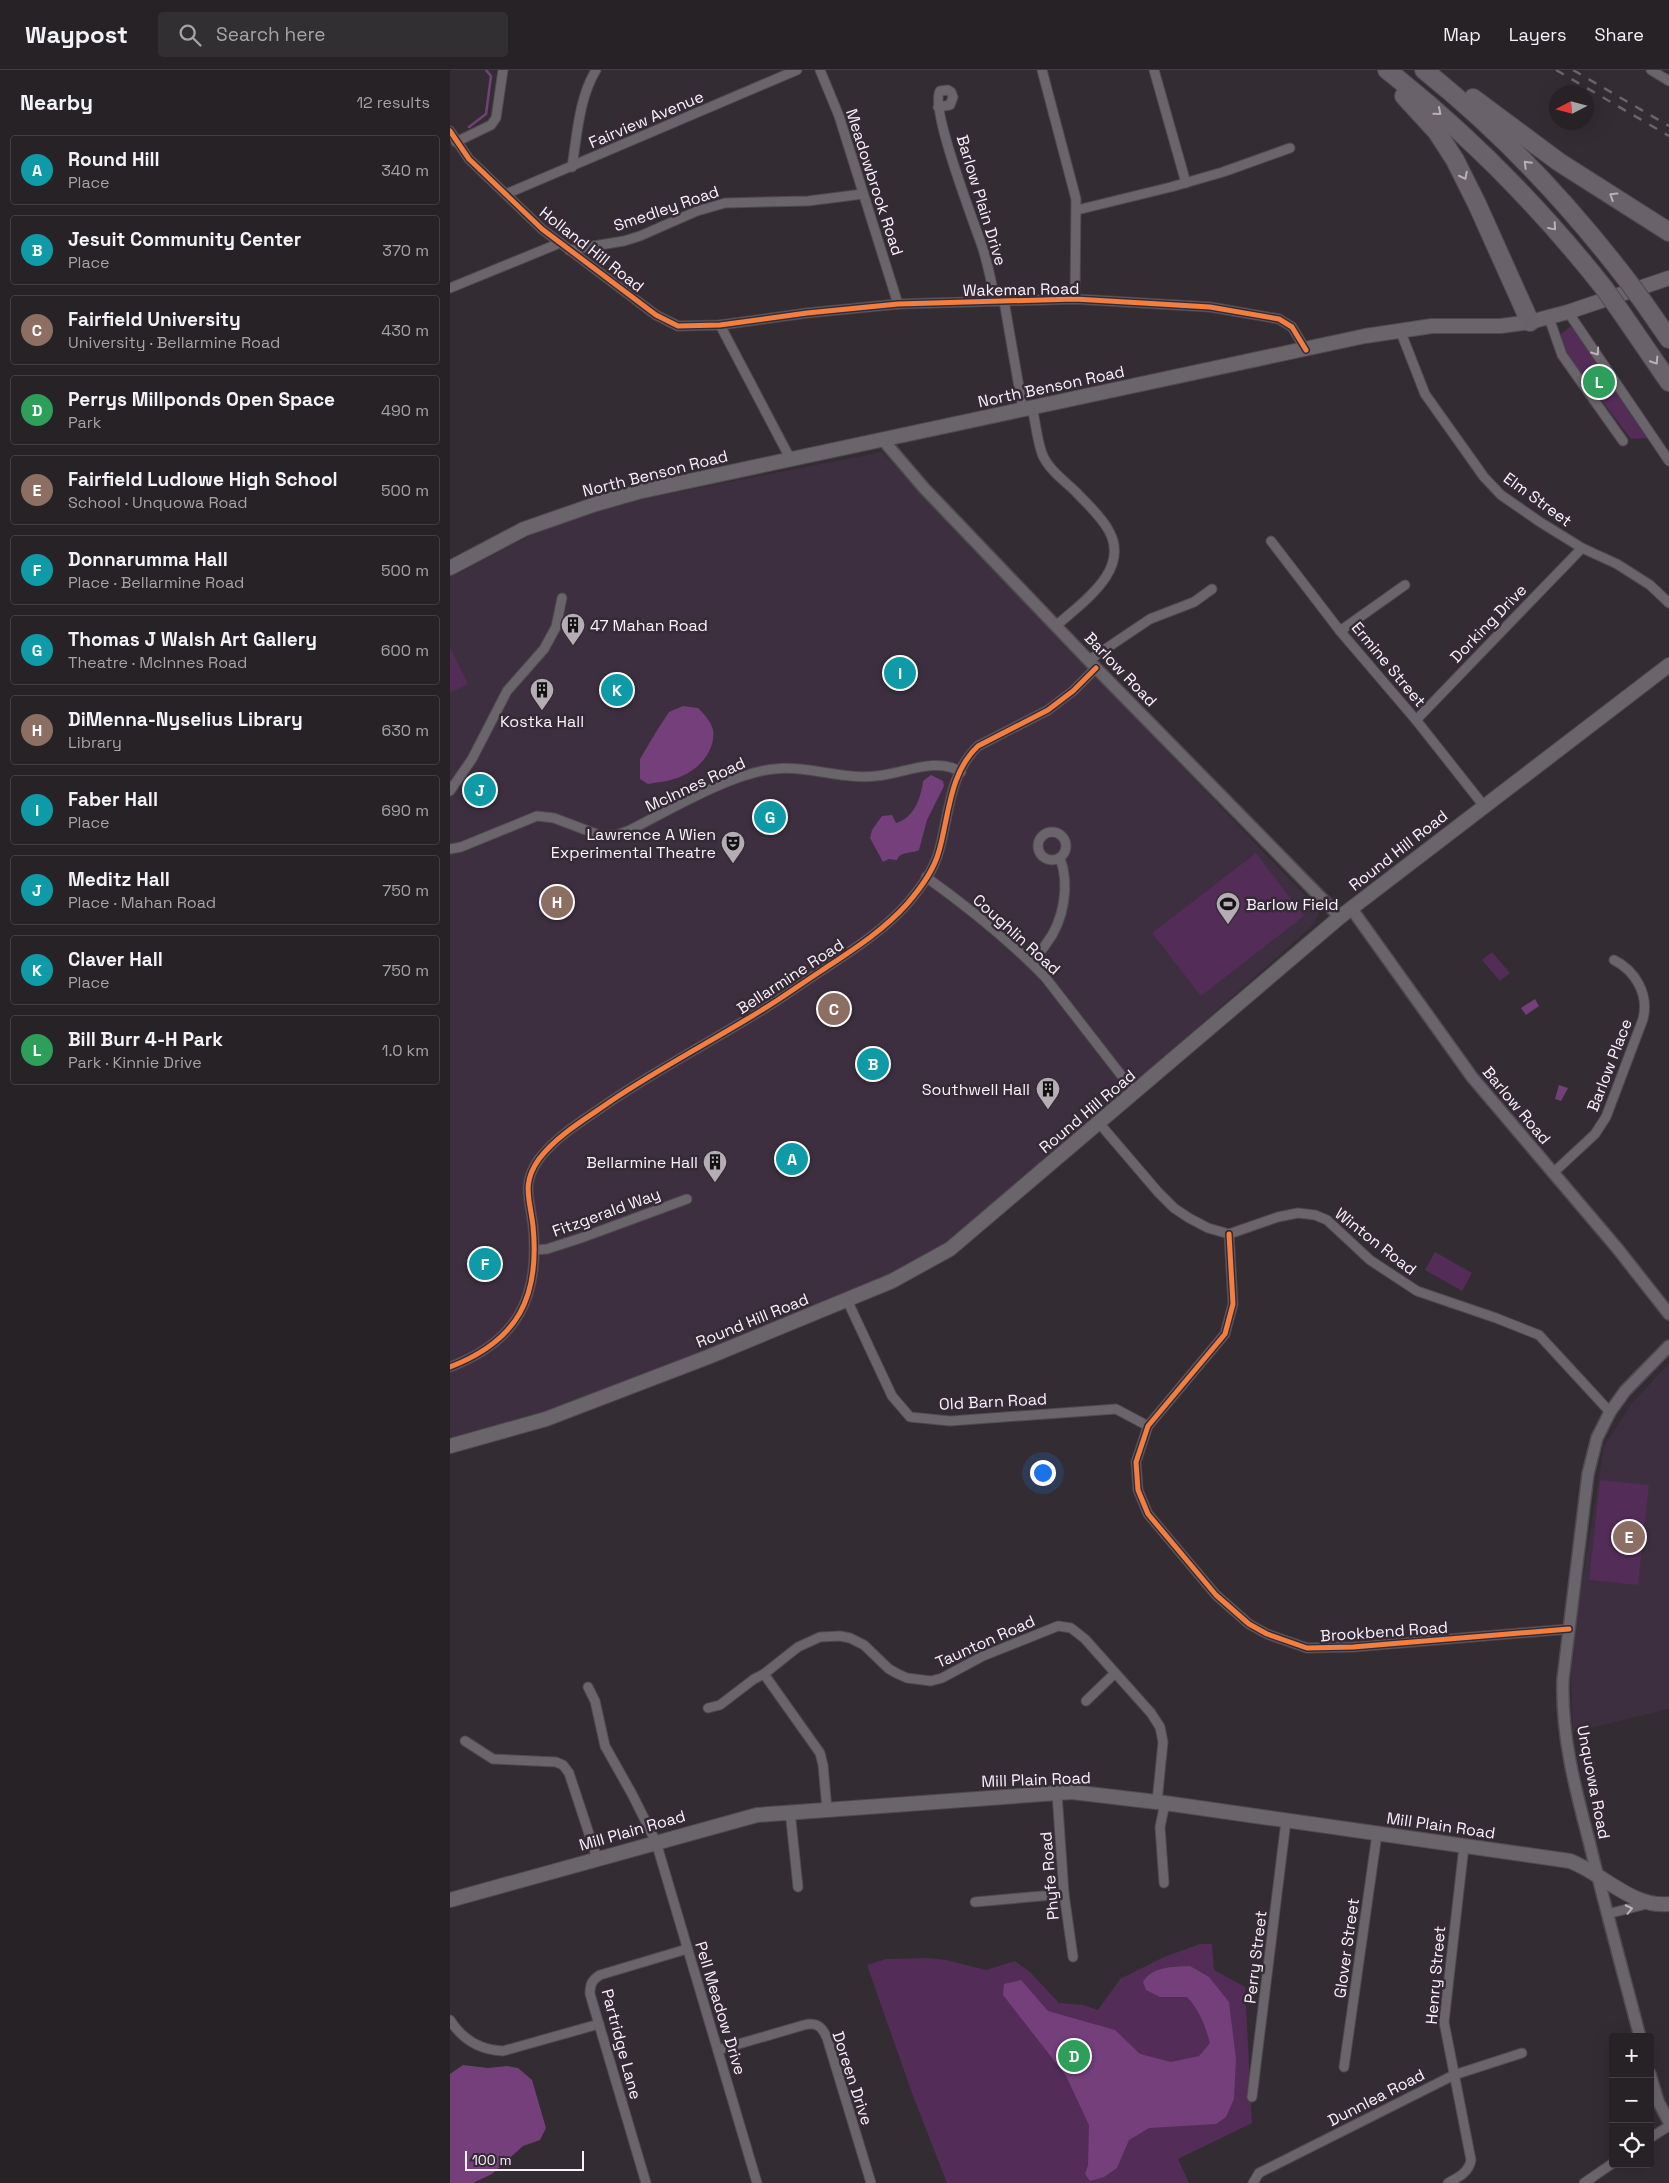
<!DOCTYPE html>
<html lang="en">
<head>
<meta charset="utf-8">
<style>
  :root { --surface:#262226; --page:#322f32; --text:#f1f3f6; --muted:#a4a4a7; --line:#423f43; --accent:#8c9099 }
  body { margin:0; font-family:"Space Grotesk",sans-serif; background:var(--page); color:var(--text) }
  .controls { position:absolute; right:15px; bottom:15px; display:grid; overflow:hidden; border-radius:5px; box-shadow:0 5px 20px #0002 }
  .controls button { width:45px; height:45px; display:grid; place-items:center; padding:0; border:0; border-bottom:1px solid var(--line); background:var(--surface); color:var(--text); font:25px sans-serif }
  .compass { position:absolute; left:1099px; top:15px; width:45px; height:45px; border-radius:50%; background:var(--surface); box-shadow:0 5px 20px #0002; rotate:264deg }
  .scale { position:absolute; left:15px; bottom:12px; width:119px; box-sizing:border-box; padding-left:5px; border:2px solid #f9f2fa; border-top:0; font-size:14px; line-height:18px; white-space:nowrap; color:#f9f2fa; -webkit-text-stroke:4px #352a36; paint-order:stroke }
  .you { position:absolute; left:592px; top:1402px; width:18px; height:18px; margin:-12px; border:4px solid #fff; border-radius:50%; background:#1a73e8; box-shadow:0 0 0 8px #1a73e833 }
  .badge { display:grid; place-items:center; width:32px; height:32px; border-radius:50%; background:var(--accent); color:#fff; font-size:16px; font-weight:700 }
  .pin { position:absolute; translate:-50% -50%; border:2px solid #fff; box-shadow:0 1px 5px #0006 }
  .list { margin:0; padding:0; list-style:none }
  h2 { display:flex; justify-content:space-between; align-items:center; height:65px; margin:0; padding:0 20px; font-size:21px }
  h2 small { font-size:16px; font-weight:400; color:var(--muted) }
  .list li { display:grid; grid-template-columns:32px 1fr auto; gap:15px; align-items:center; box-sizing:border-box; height:70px; margin:0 10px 10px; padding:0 10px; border:1px solid var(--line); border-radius:5px }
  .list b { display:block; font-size:19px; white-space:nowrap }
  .list p { margin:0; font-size:16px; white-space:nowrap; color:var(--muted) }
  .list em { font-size:16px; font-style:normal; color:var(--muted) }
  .icon { flex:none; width:28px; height:28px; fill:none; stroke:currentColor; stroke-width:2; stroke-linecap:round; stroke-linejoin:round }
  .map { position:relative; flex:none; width:1219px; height:2113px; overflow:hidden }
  header { display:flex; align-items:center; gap:30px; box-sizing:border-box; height:70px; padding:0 25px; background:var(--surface); border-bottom:1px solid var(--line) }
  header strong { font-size:24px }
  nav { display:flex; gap:28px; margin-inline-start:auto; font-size:18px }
  .search { width:350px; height:45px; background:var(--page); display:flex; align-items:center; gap:12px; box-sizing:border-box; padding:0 18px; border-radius:5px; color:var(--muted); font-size:19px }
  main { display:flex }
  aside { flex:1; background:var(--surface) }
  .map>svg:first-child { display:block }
</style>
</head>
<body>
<header>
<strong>Waypost</strong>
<div class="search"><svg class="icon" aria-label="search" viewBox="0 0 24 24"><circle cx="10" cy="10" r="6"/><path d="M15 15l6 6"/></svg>Search here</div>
<nav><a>Map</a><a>Layers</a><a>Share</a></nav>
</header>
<main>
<aside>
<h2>Nearby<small>12 results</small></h2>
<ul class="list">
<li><span class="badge" style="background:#0f9aa8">A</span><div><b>Round Hill</b><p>Place</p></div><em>340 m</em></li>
<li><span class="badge" style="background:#0f9aa8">B</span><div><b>Jesuit Community Center</b><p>Place</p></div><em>370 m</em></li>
<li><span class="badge" style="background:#8d6e63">C</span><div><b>Fairfield University</b><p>University · Bellarmine Road</p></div><em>430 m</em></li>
<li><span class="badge" style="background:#2e9e5b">D</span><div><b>Perrys Millponds Open Space</b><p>Park</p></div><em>490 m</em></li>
<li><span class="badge" style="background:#8d6e63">E</span><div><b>Fairfield Ludlowe High School</b><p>School · Unquowa Road</p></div><em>500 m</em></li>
<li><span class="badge" style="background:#0f9aa8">F</span><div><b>Donnarumma Hall</b><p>Place · Bellarmine Road</p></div><em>500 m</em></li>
<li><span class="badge" style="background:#0f9aa8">G</span><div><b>Thomas J Walsh Art Gallery</b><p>Theatre · McInnes Road</p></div><em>600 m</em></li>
<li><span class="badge" style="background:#8d6e63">H</span><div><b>DiMenna-Nyselius Library</b><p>Library</p></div><em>630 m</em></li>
<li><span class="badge" style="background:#0f9aa8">I</span><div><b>Faber Hall</b><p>Place</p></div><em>690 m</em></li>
<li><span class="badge" style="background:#0f9aa8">J</span><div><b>Meditz Hall</b><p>Place · Mahan Road</p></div><em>750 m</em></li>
<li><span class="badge" style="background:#0f9aa8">K</span><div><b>Claver Hall</b><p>Place</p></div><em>750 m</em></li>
<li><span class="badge" style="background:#2e9e5b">L</span><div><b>Bill Burr 4-H Park</b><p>Park · Kinnie Drive</p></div><em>1.0 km</em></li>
</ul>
</aside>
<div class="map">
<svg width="1219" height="2113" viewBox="0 0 1219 2113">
  <rect width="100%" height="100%" fill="#332d33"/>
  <g fill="#3d2f3f">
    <path d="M432,382L870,841L864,854L673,1024L493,1177L415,1220L86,1347L0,1370V507L78,467L122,448L193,429Z"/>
    <path d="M1219,1294V1639L1123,1662L1121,1603L1125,1558L1154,1376L1182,1333Z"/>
  </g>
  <g fill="#532c58">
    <path d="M1121,256L1197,368L1181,369L1118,286L1110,265Z"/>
    <path d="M0,577L18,614L0,623Z"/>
    <path d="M806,783L854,846L751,926L702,863Z"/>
    <path d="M1042,882L1060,903L1050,911L1032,890Z"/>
    <path d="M985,1182L1022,1203L1012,1221L975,1200Z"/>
    <path d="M1150,1410L1199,1415L1188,1515L1139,1510Z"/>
    <path d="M750,1874H762L764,1900L795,1917L802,2053L728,2089L739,2113H497L462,2023L417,1895L436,1889L478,1888L496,1890L536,1900L565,1891L581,1903L609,1933L633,1935L648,1940L670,1909L714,1887Z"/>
  </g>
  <g fill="#743f7b">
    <path d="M233,636L248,638C254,644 261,651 263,660C266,680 249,699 232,706C222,711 209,712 198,714L190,709V689L206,662L219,642Z"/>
    <path d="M481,705L493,711L494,716L477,750L469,780C461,784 450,781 447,790L439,789L433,792L420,768L422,760L432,746L442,745L446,753C464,748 471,728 473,711Z"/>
    <path d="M1085,929L1089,936L1076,945L1071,938Z"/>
    <path d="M1109,1015L1118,1018L1111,1031L1105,1029Z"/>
    <path d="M740,1896L759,1907L779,1932L786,1989L784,2029L776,2047L766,2054L699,2058L679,2070L667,2098L654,2107L640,2111L635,2104L638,2095L639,2055L616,2006L553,1925L554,1914L571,1910L598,1941L665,1960L690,1984L721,1992L749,1986L760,1973C755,1955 750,1941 737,1927H710L696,1920L693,1912C702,1896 723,1897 740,1896Z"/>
    <path d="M13,1995L38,1998L57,1996L68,1998L82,2010L96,2058L90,2070L73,2076L42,2104L23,2113H0V2004Z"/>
  </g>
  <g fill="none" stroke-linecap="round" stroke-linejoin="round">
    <path stroke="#743f7b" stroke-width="2.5" d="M19,57L36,44L41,6L36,0"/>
    <defs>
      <g id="minor">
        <path d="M370,0L389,46L448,234"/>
        <path d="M592,0L626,129L625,229"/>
        <path d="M704,0L736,113"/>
        <path d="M1201,0L1219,11"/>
        <path d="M488,37L500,35L503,27L501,22L498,20L490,21C479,37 525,155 533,179C538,196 542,214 545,231"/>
        <path d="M0,61L19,89L92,159L206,245L228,256L270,255L357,243L448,234L625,229L760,237L829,249L842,257L856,280"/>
        <path d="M6,72L41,55L46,48L53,0"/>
        <path d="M122,97C127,65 129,28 146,0"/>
        <path d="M56,124L347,0"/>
        <path d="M627,140L721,117L773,102L840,78"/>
        <path d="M119,180L174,171L190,166L247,141L275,133L358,131L413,124"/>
        <path d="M0,218L110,173"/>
        <path d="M554,231L573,340"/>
        <path d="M1118,242L1219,391"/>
        <path d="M1099,248L1112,285L1173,371"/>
        <path d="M270,255L341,390"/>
        <path d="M950,260L975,324L1034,407L1051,425L1090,452L1132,478L1167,494L1200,515L1219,533"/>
        <path d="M582,338C586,353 587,372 593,386C600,401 616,412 627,423C638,435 651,446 659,461C681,501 631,533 606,556"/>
        <path d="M821,471L890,561L966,650L1034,736"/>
        <path d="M890,561L955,515"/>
        <path d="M639,590L700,549L744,532L762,519"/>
        <path d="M966,650L1132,478"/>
        <path d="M0,721L22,689L57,621L94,579L106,557L112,528"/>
        <circle cx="602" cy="776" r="14"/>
        <path d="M0,779L11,777L87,746L104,748L149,765H165L178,761C218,741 281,703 324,699C358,695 392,710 426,706C452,704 487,686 511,702"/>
        <path d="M476,807C518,837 559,870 595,907L685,1023"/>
        <path d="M579,891C585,886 592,881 596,874C614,851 620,815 610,788"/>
        <path d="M649,1053L708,1122L724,1138L739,1148L758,1158L779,1164L828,1147L848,1143L865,1145L877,1150L920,1190L967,1221L1046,1248L1089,1265L1160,1342"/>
        <path d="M1103,1103L1145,1064L1156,1047L1193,949C1199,925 1186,901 1164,890"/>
        <path d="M779,1164L783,1234L775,1264L698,1356L686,1392L688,1420L698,1444L766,1525L799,1554L817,1564L857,1578L903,1577L1119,1559"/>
        <path d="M85,1180L97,1179L131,1168L237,1129"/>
        <path d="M397,1230L442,1326L460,1347L500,1351L666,1339L698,1356"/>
        <path d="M0,1297C68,1271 90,1227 83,1156C80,1129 71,1114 89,1089C107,1065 137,1048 161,1031C210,998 262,971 312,940C332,928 351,914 371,901C401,881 433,861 457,834C470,819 484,800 489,781C499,746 499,703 528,676L598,640L623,621L646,598"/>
        <path d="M314,1604L370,1683L373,1695L377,1739"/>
        <path d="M138,1617L145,1631L155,1676L182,1724L206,1772L307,2113"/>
        <path d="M636,1631L665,1603"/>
        <path d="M258,1638L270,1635L304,1609L314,1604L348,1577L370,1567L390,1566L400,1568L414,1575L439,1599L448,1604L457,1608L481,1611L492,1608L533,1586L608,1556L621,1558L635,1569L701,1643L710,1657L713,1672L707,1732"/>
        <path d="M15,1671L43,1689L106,1692L113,1695L119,1703L147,1788"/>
        <path d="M607,1723L614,1824L623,1887"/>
        <path d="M340,1741L348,1817"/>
        <path d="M714,1813L710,1757L715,1733"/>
        <path d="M525,1832L614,1824"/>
        <path d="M1157,1844L1201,1833"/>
        <path d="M0,1950C12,1969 30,1980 53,1981L149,1954"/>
        <path d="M268,1980L354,1955C366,1952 372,1956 377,1968L421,2113"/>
        <path d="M894,1997L927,1764"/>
        <path d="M802,2027L836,1751"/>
        <path d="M1200,2068L1219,2056"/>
        <path d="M196,2113L140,1924C140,1914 142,1910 150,1905L237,1879"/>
        <path d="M803,2113L809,2103L1004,2005L1072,1983"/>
        <path d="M998,2113C1009,2107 1019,2102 1021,2090L994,1952L1014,1776"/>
        <path d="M1134,2113L1163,2093"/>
      </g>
      <g id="tertiary">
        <path d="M433,370L474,418L646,598L890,847"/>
        <path d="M901,838L1022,1007L1167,1178L1219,1244"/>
        <path d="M1190,1967C1173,1902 1155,1837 1139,1771C1125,1718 1111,1665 1113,1609L1138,1404L1147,1368L1160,1342L1175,1321L1219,1276"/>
        <path d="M1200,2004L1208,2031L1219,2052"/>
      </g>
      <g id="secondary">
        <path d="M0,498L74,459L146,434L188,422L915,266L982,256H1051L1080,252L1118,242L1219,208"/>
        <path d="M0,1376L96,1349L258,1287L442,1211L500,1179L890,847L1219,595"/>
        <path d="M0,1830L307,1745L622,1722L715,1733L1120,1791C1152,1803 1182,1838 1219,1834"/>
      </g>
      <g id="motorway">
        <path d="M937,0C1018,64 1090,137 1154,218"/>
        <path d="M974,0C1050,61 1118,133 1177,210"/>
        <path d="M954,26L987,62L1005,90L1027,134L1080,252"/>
        <path d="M1023,28L1109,92L1219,162"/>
        <path d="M1194,233L1219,269"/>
        <path d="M1171,242L1219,312"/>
      </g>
    </defs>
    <use href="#minor" stroke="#4f4a50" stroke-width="11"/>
    <use href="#tertiary" stroke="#4f4a50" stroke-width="14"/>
    <use href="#secondary" stroke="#4f4a50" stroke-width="16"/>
    <use href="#motorway" stroke="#4f4a50" stroke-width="20"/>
    <use href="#minor" stroke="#6a656a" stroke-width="9"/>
    <use href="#tertiary" stroke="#6a656a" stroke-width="11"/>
    <use href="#secondary" stroke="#6a656a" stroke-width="14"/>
    <use href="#motorway" stroke="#6a626b" stroke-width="18"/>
    <g stroke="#6a656a" stroke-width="2.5" stroke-dasharray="9 9" stroke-linecap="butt">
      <path d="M1106,0L1219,66"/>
      <path d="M1123,0L1219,56"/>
    </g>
    <defs>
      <g id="motorway-bridge">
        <path d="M1177,210L1194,233"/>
        <path d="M1154,218L1171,242"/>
      </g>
    </defs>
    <use href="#motorway-bridge" stroke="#4f4a50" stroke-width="20" stroke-linecap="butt"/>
    <use href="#motorway-bridge" stroke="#6a626b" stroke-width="18"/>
    <defs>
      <g id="cycleway">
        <path d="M0,61L19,89L92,159L206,245L228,256L270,255L357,243L448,234L625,229L760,237L829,249L842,257L856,280"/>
        <path d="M779,1164L783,1234L775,1264L698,1356L686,1392L688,1420L698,1444L766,1525L799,1554L817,1564L857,1578L903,1577L1119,1559"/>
        <path d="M0,1297C68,1271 90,1227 83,1156C80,1129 71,1114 89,1089C107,1065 137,1048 161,1031C210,998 262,971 312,940C332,928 351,914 371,901C401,881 433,861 457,834C470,819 484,800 489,781C499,746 499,703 528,676L598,640L623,621L646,598"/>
      </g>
    </defs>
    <use href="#cycleway" stroke="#352a36" stroke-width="8"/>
    <use href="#cycleway" stroke="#f27e40" stroke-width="5"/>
  </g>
  <defs><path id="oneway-chevron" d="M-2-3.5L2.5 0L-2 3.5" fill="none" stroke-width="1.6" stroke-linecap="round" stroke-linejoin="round" transform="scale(1.25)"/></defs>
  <g stroke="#b9b1ba">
    <use href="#oneway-chevron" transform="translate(988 42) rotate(41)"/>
    <use href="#oneway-chevron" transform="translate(1077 94) rotate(-135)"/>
    <use href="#oneway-chevron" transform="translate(1014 106) rotate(63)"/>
    <use href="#oneway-chevron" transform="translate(1163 126) rotate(-148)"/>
    <use href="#oneway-chevron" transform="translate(1103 157) rotate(49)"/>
    <use href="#oneway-chevron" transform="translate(1205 291) rotate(57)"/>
  </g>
  <g stroke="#b9b3b9">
    <use href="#oneway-chevron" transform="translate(1146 282) rotate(55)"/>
    <use href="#oneway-chevron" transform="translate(1179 1839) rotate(-12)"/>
  </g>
  <defs>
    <symbol id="building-pin" viewBox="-11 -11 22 30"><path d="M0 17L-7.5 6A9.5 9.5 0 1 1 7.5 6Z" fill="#b4adb4" stroke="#352a36"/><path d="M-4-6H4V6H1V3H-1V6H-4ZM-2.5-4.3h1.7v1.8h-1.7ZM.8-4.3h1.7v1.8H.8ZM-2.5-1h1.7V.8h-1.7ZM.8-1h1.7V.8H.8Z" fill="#111"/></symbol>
    <symbol id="theatre-pin" viewBox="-11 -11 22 30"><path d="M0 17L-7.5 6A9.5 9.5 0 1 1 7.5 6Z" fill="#b4adb4" stroke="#352a36"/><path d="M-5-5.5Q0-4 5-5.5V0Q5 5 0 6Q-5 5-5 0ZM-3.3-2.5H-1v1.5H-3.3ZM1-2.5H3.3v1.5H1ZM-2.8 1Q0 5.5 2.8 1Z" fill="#111"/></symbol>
    <symbol id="stadium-pin" viewBox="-11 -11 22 30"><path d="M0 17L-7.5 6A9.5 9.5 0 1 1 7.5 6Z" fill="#b4adb4" stroke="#352a36"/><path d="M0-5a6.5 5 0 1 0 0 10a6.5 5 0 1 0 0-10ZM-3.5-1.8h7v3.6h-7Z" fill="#111"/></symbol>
  </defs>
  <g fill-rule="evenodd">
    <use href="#building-pin" x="109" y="541" width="28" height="38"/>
    <use href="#building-pin" x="78" y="606" width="28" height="38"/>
    <use href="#theatre-pin" x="269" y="759" width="28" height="38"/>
    <use href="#stadium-pin" x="764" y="820" width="28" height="38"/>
    <use href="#building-pin" x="584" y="1005" width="28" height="38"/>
    <use href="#building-pin" x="251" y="1078" width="28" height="38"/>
  </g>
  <g text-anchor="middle" stroke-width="5" stroke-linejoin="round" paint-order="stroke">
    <g font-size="16" fill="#f9f2fa" stroke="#352a36">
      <text transform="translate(196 49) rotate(-23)" y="6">Fairview Avenue</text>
      <text transform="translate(425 112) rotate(72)" y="6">Meadowbrook Road</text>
      <text transform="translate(532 130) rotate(73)" y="6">Barlow Plain Drive</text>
      <text transform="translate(216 138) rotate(-19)" y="6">Smedley Road</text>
      <text transform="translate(142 179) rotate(38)" y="6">Holland Hill Road</text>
      <text transform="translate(571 219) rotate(-1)" y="6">Wakeman Road</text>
      <text transform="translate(601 316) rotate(-12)" y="6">North Benson Road</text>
      <text transform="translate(205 403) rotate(-14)" y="6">North Benson Road</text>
      <text transform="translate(1088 429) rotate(36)" y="6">Elm Street</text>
      <text transform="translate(1038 553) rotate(-46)" y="6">Dorking Drive</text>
      <text transform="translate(939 594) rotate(50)" y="6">Ermine Street</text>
      <text transform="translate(671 599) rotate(46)" y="6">Barlow Road</text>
      <text transform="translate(245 714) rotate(-25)" y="6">McInnes Road</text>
      <text transform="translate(948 780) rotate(-38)" y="6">Round Hill Road</text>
      <text transform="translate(567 864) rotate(42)" y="6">Coughlin Road</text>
      <text transform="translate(340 906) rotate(-33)" y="6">Bellarmine Road</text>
      <text transform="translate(1159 995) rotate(-69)" y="6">Barlow Place</text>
      <text transform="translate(1067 1035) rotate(50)" y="6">Barlow Road</text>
      <text transform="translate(637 1041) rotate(-40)" y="6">Round Hill Road</text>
      <text transform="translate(156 1142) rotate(-20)" y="6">Fitzgerald Way</text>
      <text transform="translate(926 1171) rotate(38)" y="6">Winton Road</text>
      <text transform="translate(302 1250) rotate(-22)" y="6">Round Hill Road</text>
      <text transform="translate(543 1331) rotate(-3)" y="6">Old Barn Road</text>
      <text transform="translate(934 1561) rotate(-4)" y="6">Brookbend Road</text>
      <text transform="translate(535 1571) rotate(-24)" y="6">Taunton Road</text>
      <text transform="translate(586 1709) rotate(-2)" y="6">Mill Plain Road</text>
      <text transform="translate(1144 1712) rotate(79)" y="6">Unquowa Road</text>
      <text transform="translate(991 1755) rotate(8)" y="6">Mill Plain Road</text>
      <text transform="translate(182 1760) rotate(-16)" y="6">Mill Plain Road</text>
      <text transform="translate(599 1806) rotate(-95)" y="6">Phyfe Road</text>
      <text transform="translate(896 1878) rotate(-82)" y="6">Glover Street</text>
      <text transform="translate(805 1887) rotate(-83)" y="6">Perry Street</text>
      <text transform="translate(985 1905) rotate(-85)" y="6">Henry Street</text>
      <text transform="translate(271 1938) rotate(73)" y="6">Pell Meadow Drive</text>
      <text transform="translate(172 1974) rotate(75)" y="6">Partridge Lane</text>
      <text transform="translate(403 2008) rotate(72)" y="6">Doreen Drive</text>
      <text transform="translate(926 2027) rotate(-27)" y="6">Dunnlea Road</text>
    </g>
    <g font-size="16" fill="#f9f2fa" stroke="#352a36" text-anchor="end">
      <text x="140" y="561" text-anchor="start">47 Mahan Road</text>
      <text x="92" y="657" text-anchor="middle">Kostka Hall</text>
      <text x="266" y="770">Lawrence A Wien<tspan x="266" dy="18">Experimental Theatre</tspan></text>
      <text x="796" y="840" text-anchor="start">Barlow Field</text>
      <text x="580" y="1025">Southwell Hall</text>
      <text x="248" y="1098">Bellarmine Hall</text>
    </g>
  </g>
</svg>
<div class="controls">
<button>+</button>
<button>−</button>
<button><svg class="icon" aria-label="locate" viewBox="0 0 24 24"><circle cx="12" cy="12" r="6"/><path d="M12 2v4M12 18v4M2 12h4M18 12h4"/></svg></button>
</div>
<svg class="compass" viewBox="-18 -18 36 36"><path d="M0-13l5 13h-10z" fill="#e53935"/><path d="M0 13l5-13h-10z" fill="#a4a4a7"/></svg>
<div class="scale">100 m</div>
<div class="you"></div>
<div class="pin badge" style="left:342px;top:1089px;background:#0f9aa8">A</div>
<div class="pin badge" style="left:423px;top:994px;background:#0f9aa8">B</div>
<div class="pin badge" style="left:384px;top:939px;background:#8d6e63">C</div>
<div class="pin badge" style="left:624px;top:1986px;background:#2e9e5b">D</div>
<div class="pin badge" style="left:1179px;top:1467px;background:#8d6e63">E</div>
<div class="pin badge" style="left:35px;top:1194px;background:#0f9aa8">F</div>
<div class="pin badge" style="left:320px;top:747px;background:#0f9aa8">G</div>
<div class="pin badge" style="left:107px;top:832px;background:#8d6e63">H</div>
<div class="pin badge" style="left:450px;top:603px;background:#0f9aa8">I</div>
<div class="pin badge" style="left:30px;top:720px;background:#0f9aa8">J</div>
<div class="pin badge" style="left:167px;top:620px;background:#0f9aa8">K</div>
<div class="pin badge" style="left:1149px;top:312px;background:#2e9e5b">L</div>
</div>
</main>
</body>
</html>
